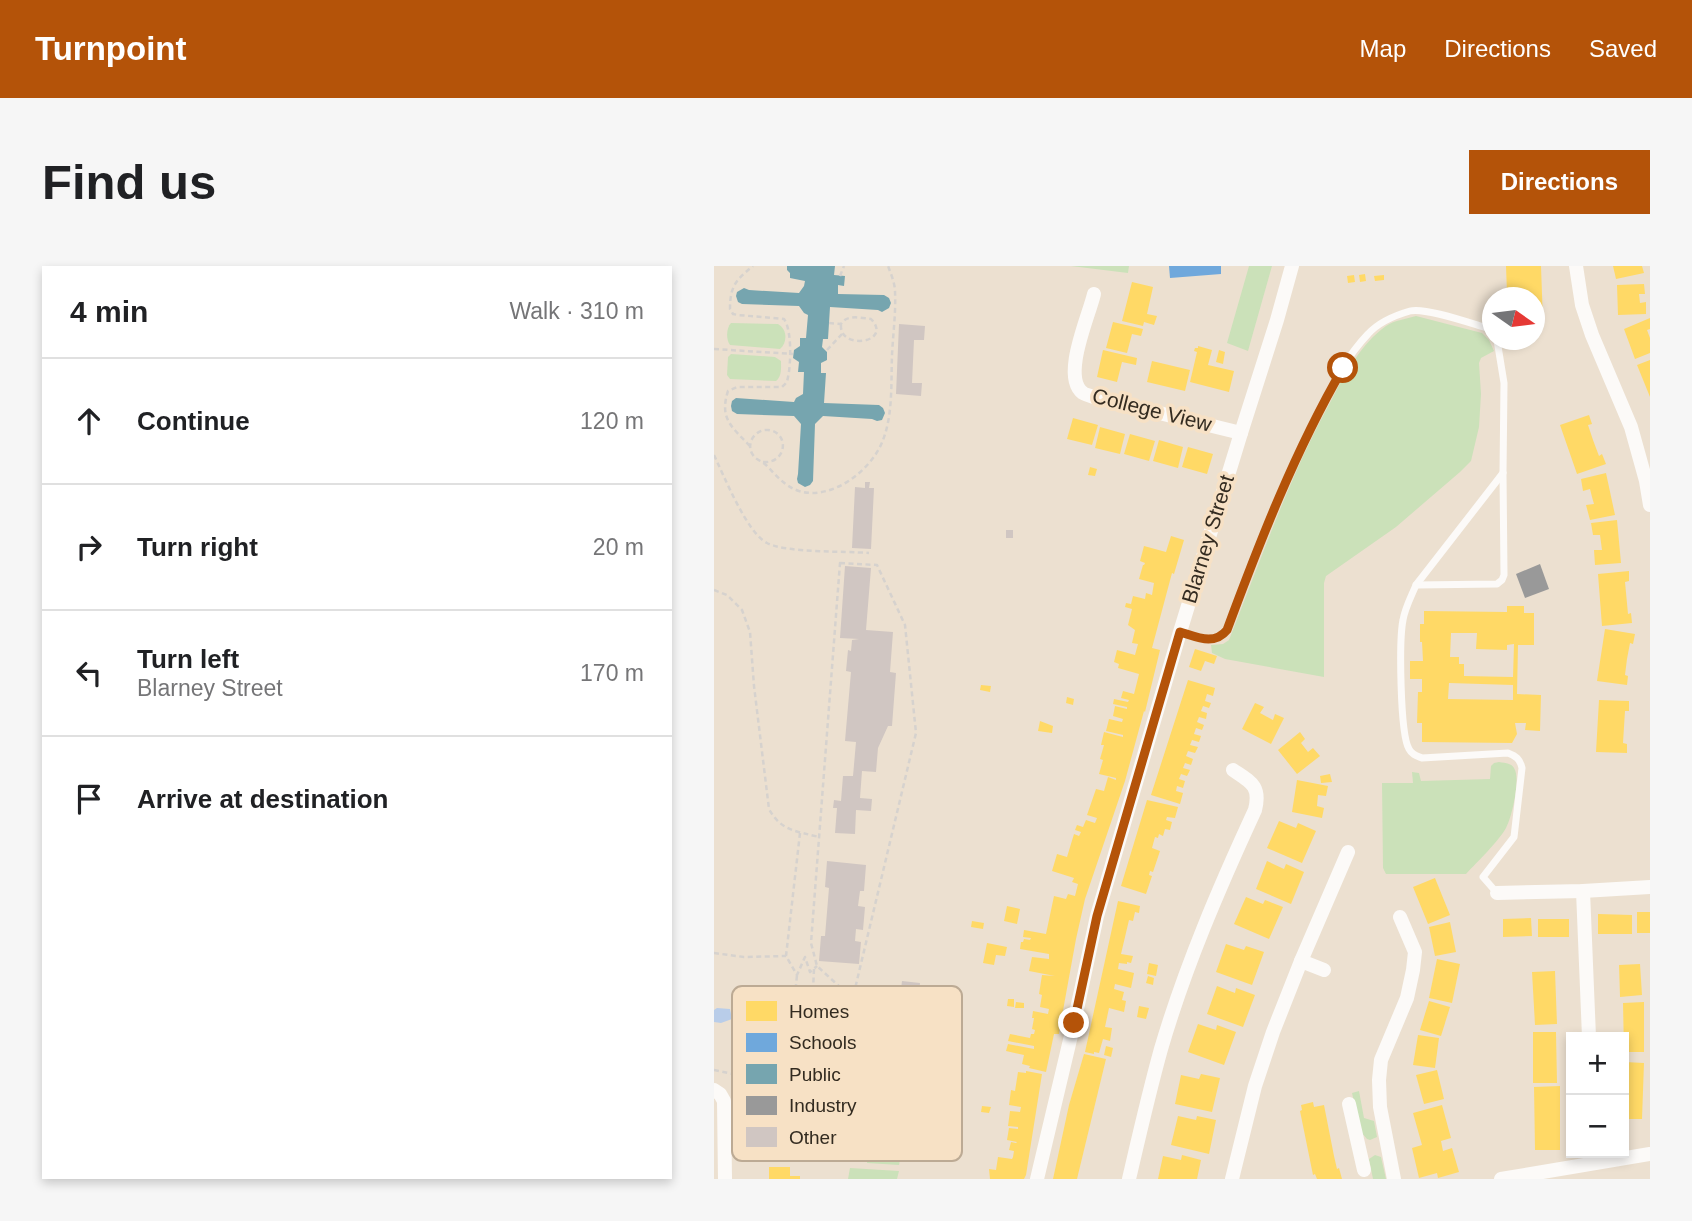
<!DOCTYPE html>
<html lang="en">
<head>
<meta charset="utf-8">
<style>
  :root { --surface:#fff; --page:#f6f6f6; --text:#202124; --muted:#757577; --line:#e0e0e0; --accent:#b45309 }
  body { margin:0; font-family:Helvetica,sans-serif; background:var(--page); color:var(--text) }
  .controls { position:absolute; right:21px; bottom:21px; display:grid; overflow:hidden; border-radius:0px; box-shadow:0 4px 10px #0003 }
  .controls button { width:63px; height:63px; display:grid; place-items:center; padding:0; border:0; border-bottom:2px solid var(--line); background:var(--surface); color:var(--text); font:35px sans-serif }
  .compass { position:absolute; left:768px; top:21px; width:63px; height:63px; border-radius:50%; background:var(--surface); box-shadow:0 4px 10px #0003; rotate:104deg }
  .stop { position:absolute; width:21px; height:21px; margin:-16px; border:5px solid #b45309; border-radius:50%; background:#fff }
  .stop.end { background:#b45309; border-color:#fff; box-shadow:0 2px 7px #0008 }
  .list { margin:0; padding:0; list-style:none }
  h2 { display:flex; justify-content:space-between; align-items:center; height:91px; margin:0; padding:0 28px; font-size:30px }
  h2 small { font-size:23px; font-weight:400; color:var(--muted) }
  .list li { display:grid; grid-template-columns:46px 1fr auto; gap:21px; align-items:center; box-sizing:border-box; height:126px; padding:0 28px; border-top:2px solid var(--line) }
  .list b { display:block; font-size:26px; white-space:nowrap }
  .list p { margin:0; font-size:23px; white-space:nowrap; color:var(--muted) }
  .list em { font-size:23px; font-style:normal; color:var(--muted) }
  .icon { flex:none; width:38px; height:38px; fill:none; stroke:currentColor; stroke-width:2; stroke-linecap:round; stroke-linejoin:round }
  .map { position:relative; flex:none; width:936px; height:913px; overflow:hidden; border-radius:0px }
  header { display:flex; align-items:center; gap:42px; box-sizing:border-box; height:98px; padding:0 35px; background:var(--accent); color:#fff }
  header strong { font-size:33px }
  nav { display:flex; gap:38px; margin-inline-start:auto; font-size:24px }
  .intro { display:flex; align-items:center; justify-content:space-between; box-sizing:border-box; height:168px; padding:0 42px }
  h1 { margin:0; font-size:49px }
  .button { padding:18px 32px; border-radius:0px; background:var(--accent); color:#fff; font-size:24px; font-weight:700 }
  main { display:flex; gap:42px; padding:0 42px }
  aside { flex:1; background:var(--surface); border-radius:0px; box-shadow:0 4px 10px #0003 }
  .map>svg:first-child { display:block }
</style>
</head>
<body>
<header>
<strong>Turnpoint</strong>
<nav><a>Map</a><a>Directions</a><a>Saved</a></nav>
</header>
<div class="intro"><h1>Find us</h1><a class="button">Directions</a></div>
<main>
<aside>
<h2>4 min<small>Walk · 310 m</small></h2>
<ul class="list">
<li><svg class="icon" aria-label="ahead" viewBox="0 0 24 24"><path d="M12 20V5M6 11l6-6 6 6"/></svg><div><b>Continue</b></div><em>120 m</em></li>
<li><svg class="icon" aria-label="right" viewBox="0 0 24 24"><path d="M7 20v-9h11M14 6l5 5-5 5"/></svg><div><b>Turn right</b></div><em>20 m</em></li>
<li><svg class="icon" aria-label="left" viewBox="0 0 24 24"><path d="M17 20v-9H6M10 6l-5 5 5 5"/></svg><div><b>Turn left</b><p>Blarney Street</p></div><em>170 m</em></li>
<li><svg class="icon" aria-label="arrive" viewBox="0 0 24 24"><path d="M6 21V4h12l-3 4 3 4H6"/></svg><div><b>Arrive at destination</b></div></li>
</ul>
</aside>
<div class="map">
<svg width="936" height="913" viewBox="0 0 936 913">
  <rect width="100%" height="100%" fill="#ece0d0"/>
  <g fill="#cbe1b9">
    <path d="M357,0H415L414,7Z"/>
    <path d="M535,0H558L534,85L513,77Z"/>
    <path d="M702,50L768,67L775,74L780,85L767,92L765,97L767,128L765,161L757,195L746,206L682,261L612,310L610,317V411L511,393L498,387L497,379L509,378L515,374C547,293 576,209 618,133C632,106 647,78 672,60C681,54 692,53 702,50Z"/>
    <path d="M17,57L64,58C73,63 74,76 66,83L16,79C12,74 12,62 17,57Z"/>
    <path d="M17,88L61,91L67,95C67,102 68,110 62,115L16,113L13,109L14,91Z"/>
    <path d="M785,496C791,497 797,497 800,502C807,512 798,551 792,562C784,576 764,595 752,608H672L669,602L668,517H699L698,506L705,507L707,515L776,513L777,500L780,497Z"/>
    <path d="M172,810L197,815L188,858L193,859L185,899L153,897Z"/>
    <path d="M645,825L650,852L660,855L663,871L656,874L653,873L647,866L638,827Z"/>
    <path d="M661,889L667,891L672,913H659L655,893Z"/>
    <path d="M136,902L185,905L183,913H134Z"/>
  </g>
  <path fill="#b9cde9" d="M3,742L16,743L18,753L7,757L0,756V744Z"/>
  <g fill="#ffd966" fill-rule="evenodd">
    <path d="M792,0H827L829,56H820V32H786V28L793,27Z"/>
    <path d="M899,0H928L930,7L902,13Z"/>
    <path d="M651,8L652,15L646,16L645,9Z"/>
    <path d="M640,9L641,16L634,17L633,10Z"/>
    <path d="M670,9V14L661,15L660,10Z"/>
    <path d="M418,16L439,21L433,48L443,50L440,59L430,56L429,60L408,55Z"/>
    <path d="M930,18L931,28H925L926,37L932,36V48L904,49L903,19Z"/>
    <path d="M936,52V63L933,64L936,72V87L921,93L910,63Z"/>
    <path d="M399,56L429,63L427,70L418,68L413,87L392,82Z"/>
    <path d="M484,80L498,84L494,99L520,105L515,126L476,116L483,86L480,85L481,82H484Z"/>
    <path d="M389,84L423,92L422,99L408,96L403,116L383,111Z"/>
    <path d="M505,84L511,86L509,98L502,96Z"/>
    <path d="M936,94V131L923,99Z"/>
    <path d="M438,95L476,104L471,125L433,116Z"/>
    <path d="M875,149L878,158L874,159L879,174L885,190L888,188L892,198L863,208L846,159Z"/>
    <path d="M359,152L384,159L378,179L353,173Z"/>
    <path d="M386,161L411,168L406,188L381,182Z"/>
    <path d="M416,168L441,175L435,195L410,188Z"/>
    <path d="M445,174L469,181L464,202L439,195Z"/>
    <path d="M474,181L499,188L493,208L468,201Z"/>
    <path d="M376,201L383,203L381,210L374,209Z"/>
    <path d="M892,207L901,249L876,254L872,239L880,238L878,231L876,223L869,225L867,213Z"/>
    <path d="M903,254L907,297L881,299L880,284H888L886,269H879L877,257Z"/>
    <path d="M457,270L470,274L460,308L458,307L438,382L446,384L431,446L430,445L411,515L371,633L362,673L348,750H347L345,768H340L332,806L315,802L316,800L308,798L310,789L292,785L294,778L320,783V780L294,775L296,768L316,772L317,768H320L321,764L318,763L320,752H318L319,745L334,748L335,743L326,741L328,729L325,728L328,709L341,710L315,705L318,691L335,693V688L306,683L307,676H309L310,673L316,674L317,672L309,671L310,664L332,668L340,630L352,633L354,628L361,630L364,618L358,616L360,612L338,605L343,588L353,591L360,568L365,570L367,566L361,564L363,559L369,561L372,554L381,557L383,552L373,549L382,523L390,525L394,511L402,514V512L385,508L389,494L386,493L390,479H387L390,466L409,471V469L392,465L395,453L408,456L409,453L399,450L401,440L413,443V441L399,438L400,433L414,436L415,434L407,432L409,425L420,428L425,408L404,402L405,398L400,396L403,384L421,389L424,378L418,377L421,364L414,359L418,343L411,341L412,337L417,338L419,330L431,333L432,327L438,329L440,317L425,313L429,299H430L431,297L426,295L430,280L452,286Z"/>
    <path d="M915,305V315L911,316L914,348L917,347L918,357L888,360L884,308Z"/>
    <path d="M793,340H810V347H820V379H804L803,428L827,429L826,465L811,464L812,457H801L803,468L798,477L708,476V457H703L704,426H708V413H696V395H709L708,376H706V358H710V345L793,346ZM737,367H763L762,383L793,384V379L800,378L799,411L750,410V398H745V391H736ZM735,417L799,419V434L734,433Z"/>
    <path d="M891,363L921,368L919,378L916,377L913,393L911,409L914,410L913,419L883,415Z"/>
    <path d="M481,383L503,390L500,398L491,395L487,405L475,401Z"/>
    <path d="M474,414L501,422L499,430L493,428L491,435L497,437L495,442L489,440L487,445L493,447L492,453L485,451L483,456L490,459L488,464L482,462L480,468L487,470L485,476L478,474L476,479L484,481L481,487L474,485L472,490L479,493L477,499L471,497L469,502L476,504L473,510L467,508L465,513L471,515L469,522L463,520L462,525L469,527L466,538L437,529Z"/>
    <path d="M267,419L277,420L276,426L266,424Z"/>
    <path d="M353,431L360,433L359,439L352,437Z"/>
    <path d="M885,434L915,435V445H911L909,477L913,478V487L882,486Z"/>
    <path d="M541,437L550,441L546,447L559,454L561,448L570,452L557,478L528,463Z"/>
    <path d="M326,455L339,460L338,467L324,465Z"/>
    <path d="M586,466L591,473L587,477L594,486L599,482L606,490L583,508L564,484Z"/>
    <path d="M616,508L618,516L607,517L606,510Z"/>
    <path d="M583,514L614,520L612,530L604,529L603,540L610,542L608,552L578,546Z"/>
    <path d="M433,534L464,541L461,552L453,551L452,554L458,556L456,564L451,563L449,570L445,568L444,572L441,571L438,582L446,585L439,606L436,605L435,609L438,610L432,628L407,620Z"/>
    <path d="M565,555L582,562L584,557L602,565L588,597L553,582Z"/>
    <path d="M553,595L570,603L572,598L590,606L577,638L542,623Z"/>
    <path d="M721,612L736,649L714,658L699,621Z"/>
    <path d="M532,631L549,638L551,634L569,641L555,673L520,658Z"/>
    <path d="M404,635L426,640L425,647L421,646L419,655L415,654L407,688L419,690L417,697L413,696V698L405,697L404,703L420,707L417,722L401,718L400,723L410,726L408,734L412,735L410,746L395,742L391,761L398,762L396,775L389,773L385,787L380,786V788L371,786Z"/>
    <path d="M293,640L306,643L303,658L290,655Z"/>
    <rect x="923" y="646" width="13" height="21"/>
    <path d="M884,648L918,649V668H884Z"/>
    <path d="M817,652L818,670L789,671V653Z"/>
    <rect x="824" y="653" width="31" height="18"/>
    <path d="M258,655L270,657L269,663L257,661Z"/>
    <path d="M736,656L742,686L721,690L715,661Z"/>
    <path d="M273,677L293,681L291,690L282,689L280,699L269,697Z"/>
    <path d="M512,678L530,684L532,680L550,686L538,719L502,706Z"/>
    <path d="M723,693L746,698L738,737L715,732Z"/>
    <path d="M435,697L444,699L442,710L433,708Z"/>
    <path d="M926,698L928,729L906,731L905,699Z"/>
    <path d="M841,705L843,758L821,759L818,706Z"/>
    <path d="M434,710L440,712L439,719L432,717Z"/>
    <path d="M503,720L521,727L522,722L541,729L529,761L493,748Z"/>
    <path d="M294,733H300V741L293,740Z"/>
    <path d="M715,735L736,741L727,770L706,764Z"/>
    <path d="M302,736L310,737V742H301Z"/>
    <path d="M930,736V786H910L909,737Z"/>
    <path d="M425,740L435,742L432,753L423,751Z"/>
    <path d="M484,758L502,764L503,759L522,766L510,799L474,786Z"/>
    <path d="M819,766H842L843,817H819Z"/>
    <path d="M704,769L725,772L721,802L699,799Z"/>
    <path d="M392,780L399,782L397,791L390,789Z"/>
    <path d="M370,788L392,793L363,913H339L355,839Z"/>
    <path d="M911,796L930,797L928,853H910Z"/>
    <path d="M723,804L730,833L710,838L702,809Z"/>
    <path d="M312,805L328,808L312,909L310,913H276L275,903L282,904L284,891L298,893L299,891L300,885L295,884L297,876L302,877L303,876L293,874L295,862L304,863V861L294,860L296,845L306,846L307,841L295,839L297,824L301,825L304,806L312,807Z"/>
    <path d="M487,808L506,812L498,846L461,838L467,809L485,813Z"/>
    <path d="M846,820V884H821L820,821Z"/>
    <path d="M599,836L600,841L610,839L620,890L623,903L625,902L628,913H603L601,908L599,909L586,845L588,844L587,839Z"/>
    <path d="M728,839L737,872L727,875L729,885L738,882L745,906L724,912L723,907L705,912L698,882L708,879L699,847Z"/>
    <path d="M268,840L277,841L275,847L267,846Z"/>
    <path d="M464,850L482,854L483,850L502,854L495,888L457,879Z"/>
    <path d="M468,889L487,894L483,913H444L449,890L467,894Z"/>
    <path d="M55,901H76V910H86V913H55Z"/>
  </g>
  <path fill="#6fa8dc" d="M455,0H507V8L456,12Z"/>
  <path fill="#76a5af" d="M73,0H121L120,9L131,10L130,20L124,19V28L170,29L175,32L177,37L175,42L168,46L164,44L116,41L114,73H109L108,81L113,86V94L107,97V107H112L110,137L165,139L169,142L171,147L168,154L163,155L158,153L109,150L101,158L99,215L96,219L91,221L84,217L83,213L84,208L87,158L80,150L23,148L18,145L17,140L18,135L22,132L80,136L82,132L89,128L90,106H84L85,96L79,92L80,84L86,80V72H92L94,49L90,47L85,40L28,38L24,36L22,30L23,26L30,22L35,24L85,27L90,20L91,15L76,12V7L73,4Z"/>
  <path fill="#999" d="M826,298L835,323L811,332L802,308Z"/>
  <g fill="#d0c6c2">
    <path d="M185,58L211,60L210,74H200L198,117H208L207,130L182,128Z"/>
    <path d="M151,216H156L155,222H160L157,283L138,282L141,221L151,222Z"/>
    <rect x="292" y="264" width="7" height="8"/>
    <path d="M131,300L157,302L152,364L179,366L176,406L182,407L178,460H174L164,482L162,506L148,505L146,532L158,533L157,545L142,544L141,568L121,567L123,542H119L120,534L127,535L129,510H139L142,476L131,475L137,406L132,405L134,384L137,385L138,374L145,373L126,372Z"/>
    <path d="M113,595L152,599L150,625H146L144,640L151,641L149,664L142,663L141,675L147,676L145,698L105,695L107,670H111L115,622L111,621Z"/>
    <path d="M188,715L206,717L202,756L183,753Z"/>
  </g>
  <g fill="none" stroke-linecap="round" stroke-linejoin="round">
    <g stroke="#d6d2ce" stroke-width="2.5" stroke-dasharray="5 3.5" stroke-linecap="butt">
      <path d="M126,10L130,0"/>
      <path d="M115,57L127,58C133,48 147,52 157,53C180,77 124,85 127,58"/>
      <path d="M0,83L79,88"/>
      <path d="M113,84L128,68"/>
      <path d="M36,180C18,161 5,153 14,125L23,121H68C72,117 73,117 74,111C77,98 78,64 70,53L24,49L19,48L16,43C16,20 22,14 39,0"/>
      <path d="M0,189C10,210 33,267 53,277C72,287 131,285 155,287"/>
      <path d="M49,196C73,198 76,166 54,164C41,163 31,178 39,189C42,194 48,195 52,199C62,209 70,220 85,225C118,235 158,204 169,174C179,148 177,117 178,89C179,68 182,47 181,26C181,17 177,8 174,0"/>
      <path d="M126,297L163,299L191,359L202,467L140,727L128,723L103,700L97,677Z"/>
      <path d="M0,324L13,329L28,344L36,366L40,420L55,543C67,565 82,565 105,571"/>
      <path d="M86,567L72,690L83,709L91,691L96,706L103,700"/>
      <path d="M0,687L30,691L72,690"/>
      <path d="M100,703L96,787L168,811"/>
      <path d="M80,745L98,746"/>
      <path d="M76,779L96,780"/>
      <path d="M0,804L72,819L83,709"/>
    </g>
    <g stroke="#fcfaf8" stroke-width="7">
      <path d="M702,319L783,318L788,314L790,309L789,207L790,117L783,74"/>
      <path d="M466,366C483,370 501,380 513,364C541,290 569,214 606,144C619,117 633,90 654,68C664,57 682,49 696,45C711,41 756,57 773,62L778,65"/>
      <path d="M783,627L769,611L800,571L808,502C806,493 802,490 794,487L708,492C703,490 698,489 695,483C686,468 685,374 689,354C691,342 697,331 702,319L789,207"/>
    </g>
    <g stroke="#fcfaf8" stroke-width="14">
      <path d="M862,0L868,39L878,69L917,161L932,215L936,239"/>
      <path d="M380,28C375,50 347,111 369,127C372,129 377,130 380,131L527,167"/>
      <path d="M869,625L875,771"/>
      <path d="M783,627L869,625L936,621"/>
      <path d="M587,695L610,704"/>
      <path d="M0,824L6,828L10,835L11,913"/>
      <path d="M635,838L650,904"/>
      <path d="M323,913L360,757L383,650L466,366L527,167L563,54L578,0"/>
      <path d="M415,913C425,870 435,826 447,783C471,701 505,622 541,544C547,520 537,516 519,504"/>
      <path d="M518,913L541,820L559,766L587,695L634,586"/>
      <path d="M680,913L666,841L665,814L667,794L693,732L699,704L701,686L686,651"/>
      <path d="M787,913L936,888"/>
    </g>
  </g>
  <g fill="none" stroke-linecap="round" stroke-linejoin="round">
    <path stroke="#b45309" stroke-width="9" d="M360,757L383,650L466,366C483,371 500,380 513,364C546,275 581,185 629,102"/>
  </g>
  <g text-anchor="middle" stroke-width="7" stroke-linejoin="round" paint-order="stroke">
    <g font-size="21" fill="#332b20" stroke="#f7e1c5">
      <text transform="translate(438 144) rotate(14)" y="7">College View</text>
      <text transform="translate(494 273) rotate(-73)" y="7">Blarney Street</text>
    </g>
  </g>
  <rect x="18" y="720" width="230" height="175" rx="10" fill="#f7e1c5" stroke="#bcaa94" stroke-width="2"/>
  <rect x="32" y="735" width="31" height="20" fill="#ffd966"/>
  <rect x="32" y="767" width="31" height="19" fill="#6fa8dc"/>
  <rect x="32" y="798" width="31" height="20" fill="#76a5af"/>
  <rect x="32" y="830" width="31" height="19" fill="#999"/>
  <rect x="32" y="861" width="31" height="20" fill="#d0c6c2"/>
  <g font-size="19" fill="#332b20">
    <text x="75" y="752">Homes</text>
    <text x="75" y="783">Schools</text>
    <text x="75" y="815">Public</text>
    <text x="75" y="846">Industry</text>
    <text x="75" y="878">Other</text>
  </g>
</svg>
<div class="controls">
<button>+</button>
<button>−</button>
</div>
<svg class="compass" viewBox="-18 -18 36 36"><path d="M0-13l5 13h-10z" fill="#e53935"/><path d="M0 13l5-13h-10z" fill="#757577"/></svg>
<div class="stop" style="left:629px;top:102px"></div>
<div class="stop end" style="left:360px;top:757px"></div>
</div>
</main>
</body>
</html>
